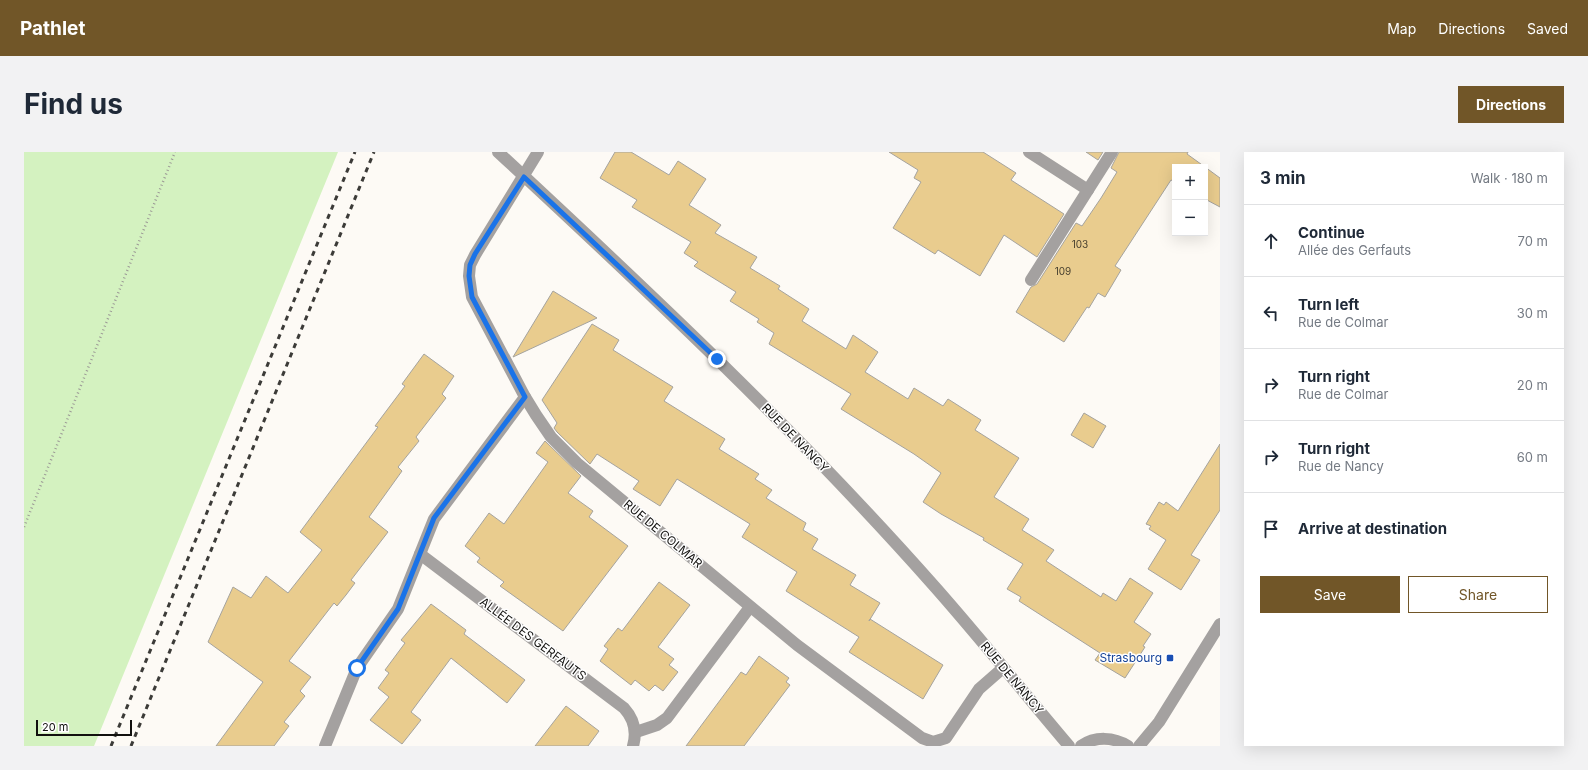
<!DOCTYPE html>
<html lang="en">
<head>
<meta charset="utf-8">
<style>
  :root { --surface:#fff; --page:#f2f2f3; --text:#1f2937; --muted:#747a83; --line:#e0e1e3; --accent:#715628 }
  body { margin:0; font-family:Inter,sans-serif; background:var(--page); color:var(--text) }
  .controls { position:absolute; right:12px; top:12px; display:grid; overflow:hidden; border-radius:0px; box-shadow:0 4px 16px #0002 }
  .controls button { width:36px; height:36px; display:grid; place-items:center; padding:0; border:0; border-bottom:1px solid var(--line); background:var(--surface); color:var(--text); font:20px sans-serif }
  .scale { position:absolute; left:12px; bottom:10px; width:96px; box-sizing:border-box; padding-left:4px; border:2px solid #12110f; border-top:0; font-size:11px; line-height:14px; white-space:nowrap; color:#12110f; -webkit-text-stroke:3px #fff; paint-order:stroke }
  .stop { position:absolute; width:12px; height:12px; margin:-9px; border:3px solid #1a73e8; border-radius:50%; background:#fff }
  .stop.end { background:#1a73e8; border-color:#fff; box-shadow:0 1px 4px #0008 }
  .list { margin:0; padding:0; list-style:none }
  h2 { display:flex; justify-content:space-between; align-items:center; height:52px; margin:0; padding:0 16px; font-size:17px }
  h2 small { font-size:13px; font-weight:400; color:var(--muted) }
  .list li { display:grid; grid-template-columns:26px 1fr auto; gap:12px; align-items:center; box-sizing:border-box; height:72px; padding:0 16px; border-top:1px solid var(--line) }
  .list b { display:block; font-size:15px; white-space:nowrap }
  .list p { margin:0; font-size:13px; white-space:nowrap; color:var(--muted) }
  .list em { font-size:13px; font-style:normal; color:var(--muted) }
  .actions { display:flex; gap:8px; padding:12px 16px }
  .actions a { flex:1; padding:9px 0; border:1px solid var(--accent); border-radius:0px; text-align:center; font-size:14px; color:var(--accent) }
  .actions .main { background:var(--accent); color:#fff }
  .icon { flex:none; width:22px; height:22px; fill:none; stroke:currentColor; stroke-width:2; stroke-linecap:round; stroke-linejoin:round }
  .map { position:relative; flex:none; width:1196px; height:594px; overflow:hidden; border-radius:0px }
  header { display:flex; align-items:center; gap:24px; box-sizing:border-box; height:56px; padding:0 20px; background:var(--accent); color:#fff }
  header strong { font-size:19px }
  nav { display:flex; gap:22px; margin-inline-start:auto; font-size:14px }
  .intro { display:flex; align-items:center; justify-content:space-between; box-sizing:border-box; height:96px; padding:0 24px }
  h1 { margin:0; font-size:28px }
  .button { padding:10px 18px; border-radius:0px; background:var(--accent); color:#fff; font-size:14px; font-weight:700 }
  main { display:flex; gap:24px; padding:0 24px }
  aside { flex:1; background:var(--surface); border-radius:0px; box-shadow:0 4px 16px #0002 }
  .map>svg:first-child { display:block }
</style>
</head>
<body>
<header>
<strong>Pathlet</strong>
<nav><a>Map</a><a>Directions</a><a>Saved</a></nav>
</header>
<div class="intro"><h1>Find us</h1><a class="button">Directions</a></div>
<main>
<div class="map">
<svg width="1196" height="594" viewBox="0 0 1196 594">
  <rect width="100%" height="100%" fill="#fdfaf5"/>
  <path fill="#d4f2c0" d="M0,0H314L70,594H0Z"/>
  <g fill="#e9cc8e" stroke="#a5a39e">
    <path d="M591,0H607L645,23L654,9L682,27L665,53L697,73L691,81L733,105L726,116L756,134L754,137L785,157L778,169L822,197L829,183L854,200L841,220L884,247L890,236L919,254L924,247L957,268L951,278L995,306L970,345L1005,367L998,378L1030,398L1022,409L1077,445L1079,441L1092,449L1106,426L1129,441L1110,470L1127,482L1119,494L1121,495L1101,526L1071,508L1076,501L995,449L997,445L983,437L999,412L959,388L960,386L917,362L899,350L917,321L890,302L817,257L827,242L745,192L750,181L733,170L735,167L706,149L712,140L670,114L674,110L660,101L667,90L608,55L613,48L576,26Z"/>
    <path d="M865,0H959L992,21L987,28L1040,62L1013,105L980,83L956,124L914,98L911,102L869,76L897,30L890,26L894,18Z"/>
    <path d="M1062,0H1079L1074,8Z"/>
    <path d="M1095,0H1164L1163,2L1181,15H1151V30L1147,28L1091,114L1097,118L1081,145L1074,141L1065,156L1063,155L1040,190L992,160L1007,135L1013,132L1052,71L1058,74L1077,46L1093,20L1087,16Z"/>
    <path d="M1181,15L1196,26V55L1181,47Z"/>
    <path d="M529,139L573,166L489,205Z"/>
    <path d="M568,172L595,188L589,198L649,235L640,249L701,287L695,297L735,322L731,327L748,338L742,346L782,371L779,378L794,387L788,397L832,423L826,433L856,451L845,469L846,467L919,513L899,547L825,500L835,485L762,439L773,420L718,385L726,372L653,327L636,354L609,337L615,329L573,302L566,312L533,280L530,276L533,271L518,248Z"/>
    <path d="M400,202L430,224L418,242L422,246L392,285L395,289L374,315L378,319L345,365L364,380L327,428L331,431L322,443L313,454L310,451L265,509L287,525L276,539L281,544L260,570L265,574L250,594H192L239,530L184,490L209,435L227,446L242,424L264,441L298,398L276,380L354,275L351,274L381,234L378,232Z"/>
    <path d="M1060,261L1082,274L1069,296L1047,283Z"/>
    <path d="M521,289L557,324L544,341L569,359L565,365L604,394L539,479L476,434L480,430L453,410L456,406L441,394L465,361L480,372L524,310L512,301Z"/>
    <path d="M1196,292V358L1167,403L1176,408L1157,438L1124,417L1142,388L1125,377L1127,374L1122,372L1135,350L1140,353L1142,350L1154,359Z"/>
    <path d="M635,430L666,453L634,495L650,507L645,513L654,520L639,539L631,533L625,539L611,528L607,533L576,509L584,497L580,494L594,476L598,479Z"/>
    <path d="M407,452L442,478L440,482L501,528L483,551L427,506L387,560L397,568L378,592L346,568L365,545L354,536L365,521L361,518L381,491L377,488Z"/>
    <path d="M735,504L765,526L762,530L766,533L720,594H662L717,520L722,523Z"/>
    <path d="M542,554L575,579L564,594H511Z"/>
  </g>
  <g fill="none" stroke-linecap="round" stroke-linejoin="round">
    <path stroke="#9c9a96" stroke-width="2.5" stroke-dasharray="1 3" stroke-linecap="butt" d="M0,375L151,0"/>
    <g stroke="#a4a1a0" stroke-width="12">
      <path d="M474,0C625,140 775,281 911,435C957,487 1000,541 1045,594"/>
      <path d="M514,0L451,103L446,113L445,124L448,145L501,245L512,263L527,285L553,311L773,493L898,586L909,590L922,586L955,537L979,516"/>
      <path d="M1005,0L1064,38"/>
      <path d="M1007,128L1088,0"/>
      <path d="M396,402L600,556C610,567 613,580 609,594"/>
      <path d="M612,580L633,573L643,566L726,455"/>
      <path d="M301,594L333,516L374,457L410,367L501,245"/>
      <path d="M1057,594C1071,584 1090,585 1104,594"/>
      <path d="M1115,594L1135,570L1196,472"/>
    </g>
    <g stroke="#3c3b38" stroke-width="3" stroke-dasharray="5 5" stroke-linecap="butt">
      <path d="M87,594L331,0"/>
      <path d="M107,594L350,0"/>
    </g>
  </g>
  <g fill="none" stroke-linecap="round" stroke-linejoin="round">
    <path stroke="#1a73e8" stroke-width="5" d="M333,516L374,457L410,366L501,245L448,145L445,124L446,113L451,102L500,25L693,207"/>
  </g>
  <rect fill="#1a4fb4" stroke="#fff" stroke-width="1.5" x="1142" y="502" width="8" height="8" rx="2"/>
  <g text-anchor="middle" stroke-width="3" stroke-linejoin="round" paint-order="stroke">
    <g font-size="10" fill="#48402f">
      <text x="1056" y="96">103</text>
      <text x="1039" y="123">109</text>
    </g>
    <g font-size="12" fill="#12110f" stroke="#fff">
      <text transform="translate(771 286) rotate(46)" y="4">RUE DE NANCY</text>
      <text transform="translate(639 382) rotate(40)" y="4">RUE DE COLMAR</text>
      <text transform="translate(509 487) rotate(37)" y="4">ALLÉE DES GERFAUTS</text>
      <text transform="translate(988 526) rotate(50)" y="4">RUE DE NANCY</text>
    </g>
    <g font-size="12" fill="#164399" stroke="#fff" text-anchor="end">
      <text x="1138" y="510">Strasbourg</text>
    </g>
  </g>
</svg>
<div class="controls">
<button>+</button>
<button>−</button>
</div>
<div class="scale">20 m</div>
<div class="stop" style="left:333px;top:516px"></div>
<div class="stop end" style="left:693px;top:207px"></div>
</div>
<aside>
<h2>3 min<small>Walk · 180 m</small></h2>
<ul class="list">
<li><svg class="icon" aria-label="ahead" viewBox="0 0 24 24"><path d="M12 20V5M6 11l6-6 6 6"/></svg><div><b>Continue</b><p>Allée des Gerfauts</p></div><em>70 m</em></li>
<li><svg class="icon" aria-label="left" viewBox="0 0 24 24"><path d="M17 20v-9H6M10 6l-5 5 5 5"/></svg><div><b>Turn left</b><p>Rue de Colmar</p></div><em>30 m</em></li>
<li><svg class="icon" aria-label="right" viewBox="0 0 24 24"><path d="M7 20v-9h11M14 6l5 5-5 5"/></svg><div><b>Turn right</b><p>Rue de Colmar</p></div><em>20 m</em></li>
<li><svg class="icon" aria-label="right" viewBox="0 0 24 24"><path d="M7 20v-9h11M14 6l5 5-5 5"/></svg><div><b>Turn right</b><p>Rue de Nancy</p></div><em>60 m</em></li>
<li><svg class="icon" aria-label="arrive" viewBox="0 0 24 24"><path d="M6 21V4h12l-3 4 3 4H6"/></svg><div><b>Arrive at destination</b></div></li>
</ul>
<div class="actions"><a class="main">Save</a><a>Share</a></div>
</aside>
</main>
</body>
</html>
